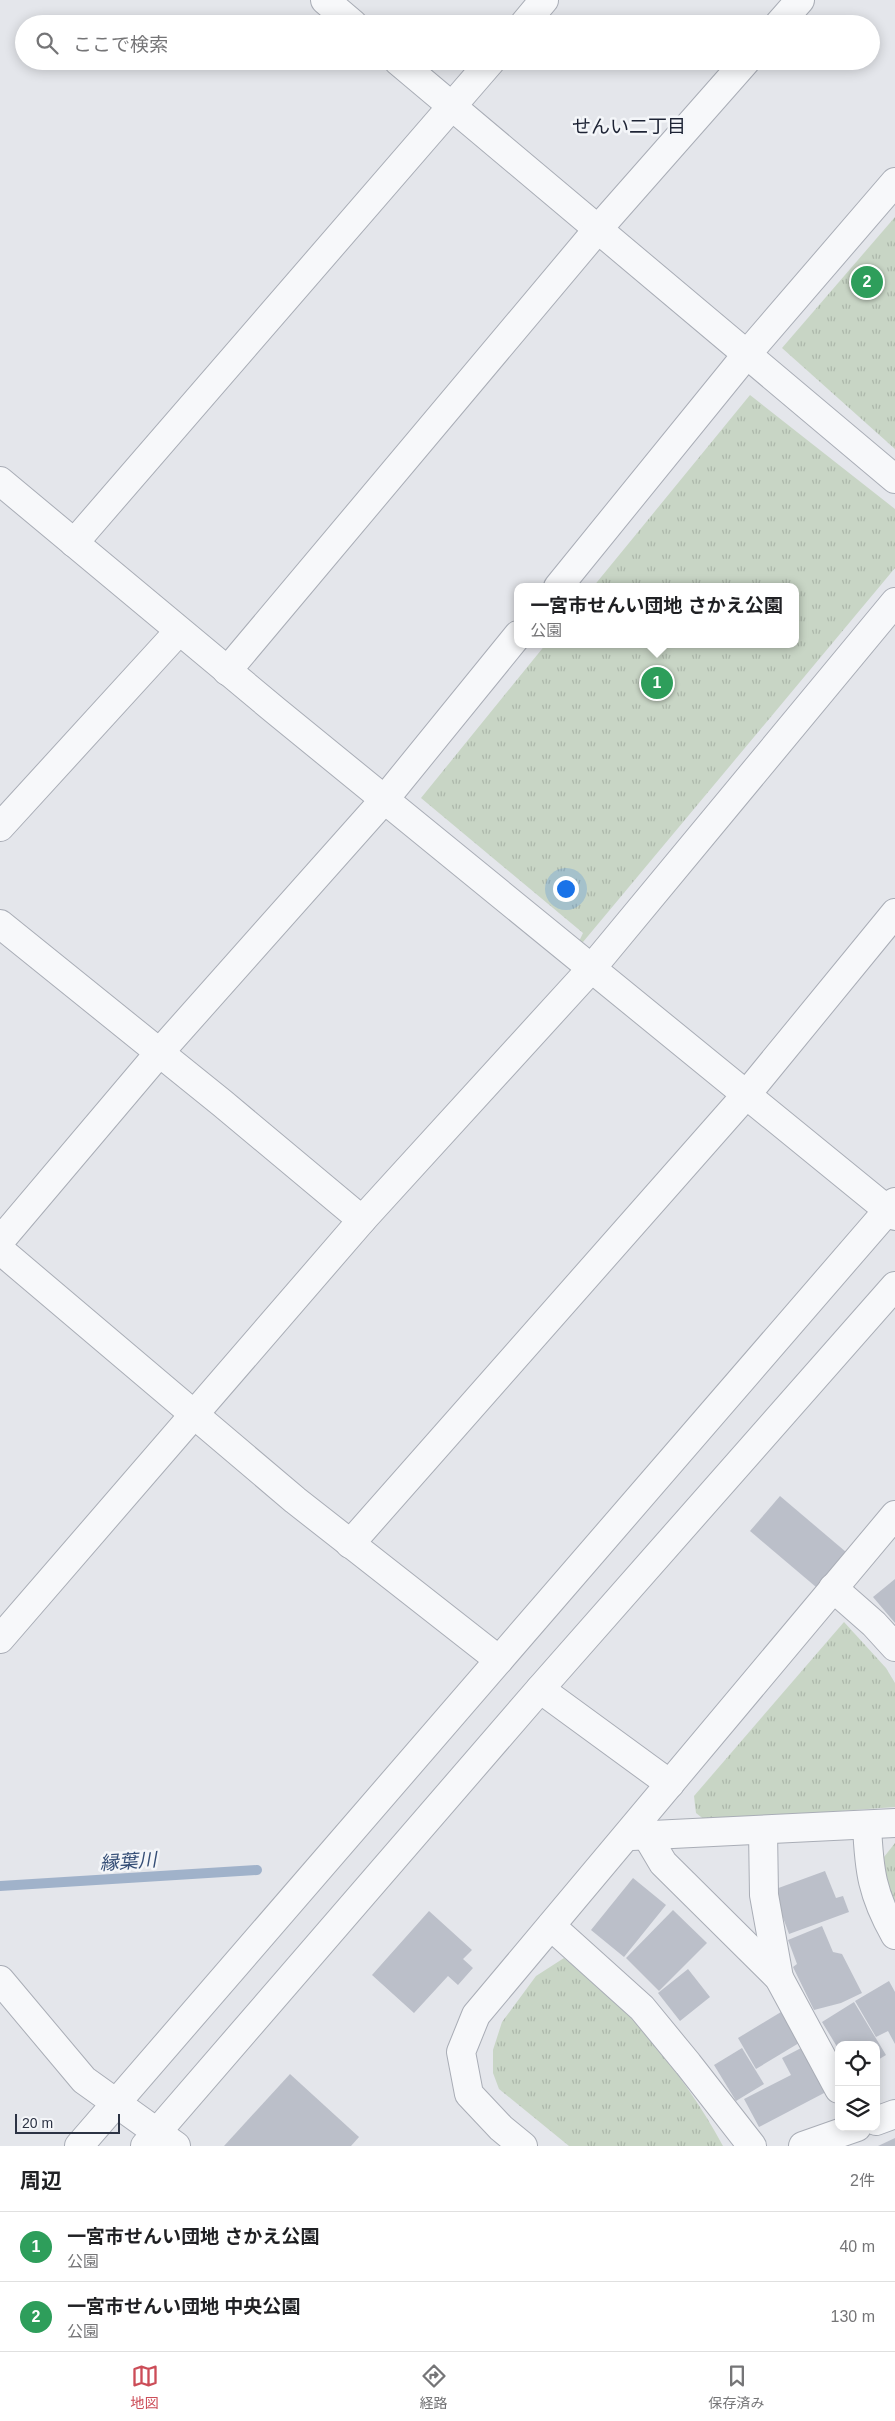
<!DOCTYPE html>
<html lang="ja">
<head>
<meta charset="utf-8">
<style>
  :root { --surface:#fff; --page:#f6f6f6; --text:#202124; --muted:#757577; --line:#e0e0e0; --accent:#cc4d58 }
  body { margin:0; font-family:Helvetica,"Noto Sans JP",sans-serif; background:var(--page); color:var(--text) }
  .controls { position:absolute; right:15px; bottom:15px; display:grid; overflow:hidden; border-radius:10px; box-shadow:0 2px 12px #0003 }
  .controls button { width:45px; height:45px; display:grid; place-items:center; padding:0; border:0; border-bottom:1px solid var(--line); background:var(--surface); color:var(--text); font:25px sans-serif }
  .scale { position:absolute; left:15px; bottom:12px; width:105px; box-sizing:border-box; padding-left:5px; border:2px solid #2c3344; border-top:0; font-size:14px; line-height:18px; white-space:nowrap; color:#2c3344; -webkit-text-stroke:4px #f4f6f9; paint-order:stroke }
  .you { position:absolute; left:565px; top:888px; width:18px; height:18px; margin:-12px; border:4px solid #fff; border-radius:50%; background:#1a73e8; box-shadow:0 0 0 8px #1a73e833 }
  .badge { display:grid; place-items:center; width:32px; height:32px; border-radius:50%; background:var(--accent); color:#fff; font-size:16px; font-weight:700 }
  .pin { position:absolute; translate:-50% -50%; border:2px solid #fff; box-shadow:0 1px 5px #0006 }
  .popup { position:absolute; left:514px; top:583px; width:285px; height:65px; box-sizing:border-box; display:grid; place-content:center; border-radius:10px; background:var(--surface); filter:drop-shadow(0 1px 4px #0005); font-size:16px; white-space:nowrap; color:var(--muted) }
  .popup b { font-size:19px; color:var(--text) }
  .popup::after { content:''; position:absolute; left:50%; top:100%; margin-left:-10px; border:10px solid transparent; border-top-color:var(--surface) }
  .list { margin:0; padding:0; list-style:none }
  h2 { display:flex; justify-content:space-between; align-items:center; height:65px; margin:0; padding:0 20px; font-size:21px }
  h2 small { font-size:16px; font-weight:400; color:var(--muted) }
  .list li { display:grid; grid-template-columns:32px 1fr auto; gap:15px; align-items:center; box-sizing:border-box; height:70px; padding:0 20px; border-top:1px solid var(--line) }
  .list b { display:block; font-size:19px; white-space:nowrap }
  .list p { margin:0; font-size:16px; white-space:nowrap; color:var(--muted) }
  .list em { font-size:16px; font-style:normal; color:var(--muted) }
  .icon { flex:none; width:28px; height:28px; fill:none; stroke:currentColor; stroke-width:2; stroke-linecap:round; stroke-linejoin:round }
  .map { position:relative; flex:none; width:895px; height:2146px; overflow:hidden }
  .search { position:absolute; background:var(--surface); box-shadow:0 2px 12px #0003; left:15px; right:15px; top:15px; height:55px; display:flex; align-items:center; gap:12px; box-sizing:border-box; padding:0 18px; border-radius:28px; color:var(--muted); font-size:19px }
  .sheet { height:205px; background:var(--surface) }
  nav { display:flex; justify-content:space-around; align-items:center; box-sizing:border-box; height:70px; border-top:1px solid var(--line); background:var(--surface); font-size:14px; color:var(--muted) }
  nav a { display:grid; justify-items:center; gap:2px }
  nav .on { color:var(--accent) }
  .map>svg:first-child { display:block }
</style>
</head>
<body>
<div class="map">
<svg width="895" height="2146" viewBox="0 0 895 2146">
  <defs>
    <pattern id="park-tufts" width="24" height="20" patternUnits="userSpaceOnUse" patternTransform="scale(1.25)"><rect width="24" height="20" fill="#c8d5c5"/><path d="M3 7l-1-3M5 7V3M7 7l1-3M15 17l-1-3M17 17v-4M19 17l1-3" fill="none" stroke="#acb7aa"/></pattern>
  </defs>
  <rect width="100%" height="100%" fill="#e4e6eb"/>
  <g fill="url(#park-tufts)">
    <path d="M895,217V449L782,348Z"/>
    <path d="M750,395L895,509V568L573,954L583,933L421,798L546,644H796V587H593Z"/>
    <path d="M844,1622L886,1668L895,1683V1807L706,1821L696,1813L694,1796Z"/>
    <path d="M895,1843V1912L886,1877L884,1857Z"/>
    <path d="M564,1958C578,1970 595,1981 608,1994C653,2038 694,2092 723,2146H569L499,2089L493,2073V2050L502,2022L536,1976Z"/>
  </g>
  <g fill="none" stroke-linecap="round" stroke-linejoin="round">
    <path stroke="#a0b2ca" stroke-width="10" d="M0,1886L257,1870"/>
  </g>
  <g fill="#bbbfc9">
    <path d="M780,1496L846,1552L816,1587L750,1531Z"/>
    <path d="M895,1579V1623L873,1597Z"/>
    <path d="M825,1871L836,1898L843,1896L849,1912L789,1934L773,1890Z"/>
    <path d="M633,1878L666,1905L624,1957L591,1930Z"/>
    <path d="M673,1910L707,1943L659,1991L626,1958Z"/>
    <path d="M429,1911L472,1950L463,1959L473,1968L458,1985L448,1976L414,2013L372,1975Z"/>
    <path d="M822,1926L833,1952L842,1954L862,1993L841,2003L814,2010L793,1967L797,1964L788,1940Z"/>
    <path d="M688,1969L710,1997L680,2021L658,1993Z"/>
    <path d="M889,1981L895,1992V2044L888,2031L876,2037L855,2001Z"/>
    <path d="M854,2002L886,2055L876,2061V2045H839V2050L822,2022Z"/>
    <path d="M781,2012L799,2043L756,2069L738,2038Z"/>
    <path d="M803,2047L826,2092L759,2127L744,2099L791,2075L782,2058Z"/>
    <path d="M742,2048L764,2084L736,2101L714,2065Z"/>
    <path d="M290,2074L359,2137L351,2146H224Z"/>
    <path d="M895,2138V2146H878Z"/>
  </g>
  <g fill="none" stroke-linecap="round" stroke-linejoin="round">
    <defs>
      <g id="minor">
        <path d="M325,0L353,24"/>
        <path d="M524,24L544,0"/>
        <path d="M779,24L800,0"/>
        <path d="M398,61L895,479"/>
        <path d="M74,543L491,61"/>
        <path d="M558,587L747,354L895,182"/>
        <path d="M227,671L598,229L746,61"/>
        <path d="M0,827L179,631"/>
        <path d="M0,924L222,1103L362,1220"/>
        <path d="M0,1241L159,1053L384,800L518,635"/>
        <path d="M0,1250L295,1500L499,1660"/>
        <path d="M350,1544L746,1095L895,913"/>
        <path d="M833,1588L874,1624L895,1647"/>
        <path d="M0,1639L362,1220L591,969L895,602"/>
        <path d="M540,1689L670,1784"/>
        <path d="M867,1825C869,1871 872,1894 895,1935"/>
        <path d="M763,1830L764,1895L779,1978"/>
        <path d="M632,1836L895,1823"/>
        <path d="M647,1836L663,1863L779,1978L839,2089"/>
        <path d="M551,1926L642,2008L688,2064L752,2146"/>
        <path d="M0,1980L84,2080L176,2146"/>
        <path d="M876,2121L895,2114"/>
        <path d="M523,2146L501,2128L469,2094L461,2052L476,2015L895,1515"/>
        <path d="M803,2146L857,2127"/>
      </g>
      <g id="tertiary">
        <path d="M0,481L276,711L895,1216"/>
        <path d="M79,2146L895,1202"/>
        <path d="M145,2146L540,1689L895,1286"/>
      </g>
    </defs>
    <use href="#minor" stroke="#a9adb6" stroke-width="30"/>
    <use href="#tertiary" stroke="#a9adb6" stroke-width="30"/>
    <use href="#minor" stroke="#f7f8fa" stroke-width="28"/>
    <use href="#tertiary" stroke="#f7f8fa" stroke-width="28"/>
  </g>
  <g text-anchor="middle" stroke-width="5" stroke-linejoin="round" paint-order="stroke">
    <g font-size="19" fill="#1e2435" stroke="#f4f6f9">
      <text x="629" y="133">せんい二丁目</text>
    </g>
    <g font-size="19" font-style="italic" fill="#364f77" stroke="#f4f6f9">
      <text transform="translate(128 1861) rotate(-4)" y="7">縁葉川</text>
    </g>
  </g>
</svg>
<div class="controls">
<button><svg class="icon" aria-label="locate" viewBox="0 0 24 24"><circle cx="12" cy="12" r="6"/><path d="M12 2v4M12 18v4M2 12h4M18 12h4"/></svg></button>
<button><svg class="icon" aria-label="layers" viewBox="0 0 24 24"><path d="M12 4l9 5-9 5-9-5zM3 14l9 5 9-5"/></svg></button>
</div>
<div class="scale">20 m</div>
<div class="you"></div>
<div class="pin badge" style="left:657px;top:683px;background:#2e9e5b">1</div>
<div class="popup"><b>一宮市せんい団地 さかえ公園</b>公園</div>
<div class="pin badge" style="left:867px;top:282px;background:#2e9e5b">2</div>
<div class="search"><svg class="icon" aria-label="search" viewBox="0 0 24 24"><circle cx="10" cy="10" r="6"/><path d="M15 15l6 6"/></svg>ここで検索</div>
</div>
<section class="sheet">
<h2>周辺<small>2件</small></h2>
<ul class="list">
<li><span class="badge" style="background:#2e9e5b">1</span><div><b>一宮市せんい団地 さかえ公園</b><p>公園</p></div><em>40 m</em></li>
<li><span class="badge" style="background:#2e9e5b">2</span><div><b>一宮市せんい団地 中央公園</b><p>公園</p></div><em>130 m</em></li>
</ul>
</section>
<nav>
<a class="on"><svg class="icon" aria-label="map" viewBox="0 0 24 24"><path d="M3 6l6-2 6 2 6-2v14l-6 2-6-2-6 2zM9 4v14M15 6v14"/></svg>地図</a>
<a><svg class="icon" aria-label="directions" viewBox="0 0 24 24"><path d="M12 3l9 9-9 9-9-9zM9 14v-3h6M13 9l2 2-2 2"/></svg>経路</a>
<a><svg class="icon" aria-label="saved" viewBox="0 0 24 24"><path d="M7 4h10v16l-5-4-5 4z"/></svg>保存済み</a>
</nav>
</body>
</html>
